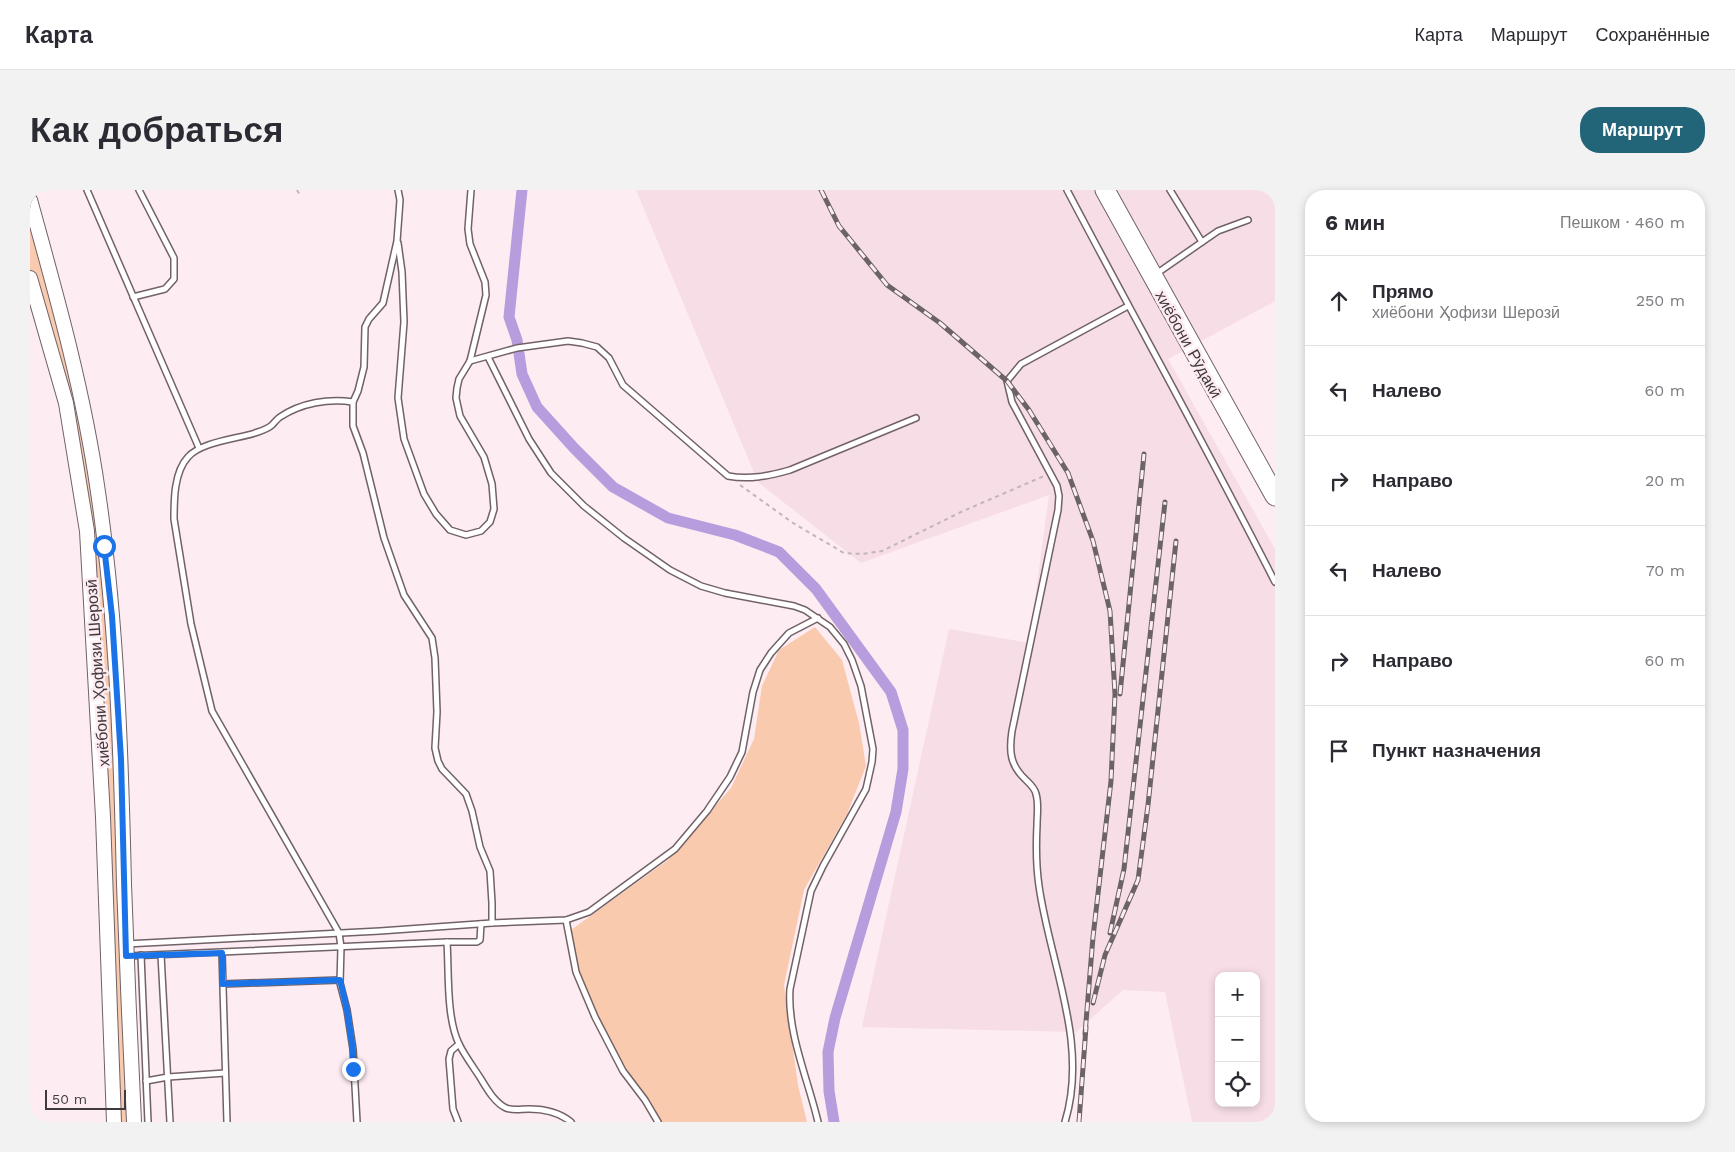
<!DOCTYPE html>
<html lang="ru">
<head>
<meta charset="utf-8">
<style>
  :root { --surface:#fff; --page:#f2f2f3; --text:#2b2b33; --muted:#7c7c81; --line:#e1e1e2; --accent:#236578 }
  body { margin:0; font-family:"Work Sans",sans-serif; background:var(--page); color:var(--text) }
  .controls { position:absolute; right:15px; bottom:15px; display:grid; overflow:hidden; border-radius:10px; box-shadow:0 2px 8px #0003 }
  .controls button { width:45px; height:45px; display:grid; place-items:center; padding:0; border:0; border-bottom:1px solid var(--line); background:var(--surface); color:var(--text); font:25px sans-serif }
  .scale { position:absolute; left:15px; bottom:12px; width:81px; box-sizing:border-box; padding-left:5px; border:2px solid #403a3c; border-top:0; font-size:14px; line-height:18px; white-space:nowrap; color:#403a3c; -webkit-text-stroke:4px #fdecf1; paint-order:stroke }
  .stop { position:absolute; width:15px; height:15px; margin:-11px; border:4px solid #1a73e8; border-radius:50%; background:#fff }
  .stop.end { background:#1a73e8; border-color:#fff; box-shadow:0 1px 5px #0008 }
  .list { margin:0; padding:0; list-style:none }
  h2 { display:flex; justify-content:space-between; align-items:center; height:65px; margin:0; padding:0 20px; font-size:21px }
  h2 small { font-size:16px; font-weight:400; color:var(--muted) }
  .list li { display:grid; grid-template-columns:32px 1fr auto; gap:15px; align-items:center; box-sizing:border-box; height:90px; padding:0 20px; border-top:1px solid var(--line) }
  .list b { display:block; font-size:19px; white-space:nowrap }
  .list p { margin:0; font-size:16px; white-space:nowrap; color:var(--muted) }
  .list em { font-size:16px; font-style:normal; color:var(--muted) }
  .icon { flex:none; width:28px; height:28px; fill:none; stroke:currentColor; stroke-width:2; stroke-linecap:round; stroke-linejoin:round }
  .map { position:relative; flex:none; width:1245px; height:932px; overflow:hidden; border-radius:20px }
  header { display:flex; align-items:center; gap:30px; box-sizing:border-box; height:70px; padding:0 25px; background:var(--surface); border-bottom:1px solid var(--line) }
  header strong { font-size:24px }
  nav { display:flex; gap:28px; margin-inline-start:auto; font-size:18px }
  .intro { display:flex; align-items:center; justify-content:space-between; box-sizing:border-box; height:120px; padding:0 30px }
  h1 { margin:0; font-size:35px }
  .button { padding:12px 22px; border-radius:20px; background:var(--accent); color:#fff; font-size:18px; font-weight:700 }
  main { display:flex; gap:30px; padding:0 30px }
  aside { flex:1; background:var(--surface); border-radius:20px; box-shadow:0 2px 8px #0003 }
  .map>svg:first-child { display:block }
</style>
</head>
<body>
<header>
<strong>Карта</strong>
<nav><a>Карта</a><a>Маршрут</a><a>Сохранённые</a></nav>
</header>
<div class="intro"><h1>Как добраться</h1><a class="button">Маршрут</a></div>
<main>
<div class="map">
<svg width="1245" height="932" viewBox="0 0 1245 932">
  <rect width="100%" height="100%" fill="#fdecf1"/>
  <path fill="#f7dde5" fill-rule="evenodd" d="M606,0H1245V111L1138,169L1245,359V932H1162L1135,802L1093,800L1046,842L832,837L919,439L999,453L1019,305L831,373L728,292ZM1189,786H1226V913H1189Z"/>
  <g fill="#f9caae">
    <path d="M0,22L54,227L78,426L102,932H83L61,430L36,208L0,87Z"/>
    <path d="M785,437L812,470L829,533L836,576L817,624L774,700L754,795L768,895L777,932H631C600,885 566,836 549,781C544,768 544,753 541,740L638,670L701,598L724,549L732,496L749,460Z"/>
  </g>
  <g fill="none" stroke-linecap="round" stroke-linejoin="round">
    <path stroke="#b79cde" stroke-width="11" d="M492,0L479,127L487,150L492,184L507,217L544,258L583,297L638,328L705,345L749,362L786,399L861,502L873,540V579L866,622L805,828L798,862L799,901L804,932"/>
    <defs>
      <g id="lane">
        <path d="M57,0L169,258"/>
        <path d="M368,0L370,10L367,51L353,113L339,129L335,137L334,177L328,201L323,212V236L333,263L354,348L374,405L402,448L405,468L407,522L405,558L408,571L412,579L436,604L442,621L450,657L460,681L462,713V733"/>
        <path d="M1037,0C1106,131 1178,260 1245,392"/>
        <path d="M1172,52L1188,41L1218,30"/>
        <path d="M368,53L372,82L374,132L368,208L374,249L394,304L406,324L420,340L436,345L451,341L460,332L464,319L462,294L454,267L430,226L426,208L427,198L429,189L440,171L456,105L455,92L440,54L438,39L441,0"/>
        <path d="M1126,84L1172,52L1140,0"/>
        <path d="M103,107L135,99L144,89V68L109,0"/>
        <path d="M458,167L499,249L521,283L554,316L594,348L640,380L671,396L695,403L764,416L775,420L800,437L814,454L822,470L831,496L843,559L842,572L836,599L793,676L781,701L760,799C757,843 778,889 788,932"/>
        <path d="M440,171L487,158L538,151L552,153L567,157L579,168L593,195L698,286C719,290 739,286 760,280L886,228"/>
        <path d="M323,212C299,208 271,213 250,227C247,229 245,232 242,235C238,239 231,241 225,243C206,249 171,252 158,267C144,282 144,310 144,329L161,434L182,521L309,743L311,757L310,793L317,820L323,859L327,932"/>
        <path d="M536,730L546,782L565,827L593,881L615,910L628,932"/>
        <path d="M451,734L450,750L447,752H417C419,781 416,827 429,854C435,866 444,878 451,889C457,899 465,913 476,918C483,921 491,919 499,919C515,919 529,922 541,932"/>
        <path d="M96,754L350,741L462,733L536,730L559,722L645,659L677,621L700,587L712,562L723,502L730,480L741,463L759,443L788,428"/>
        <path d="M192,763L197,932"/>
        <path d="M111,765L118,932"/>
        <path d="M131,765L140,932"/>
        <path d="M98,766L417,752"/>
        <path d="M193,794L310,790"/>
        <path d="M116,891L138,887L195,883"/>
        <path d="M428,932L423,919L419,869L421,861L429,854"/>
        <path d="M1035,932C1059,853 1020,774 1009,696C1006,676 1006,655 1007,635C1007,625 1009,614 1006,604C1005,598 1000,594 995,589C980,575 979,561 982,541L1028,320L1029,306L1027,296L982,212L977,191L991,174L1098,116"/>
      </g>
      <g id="secondary">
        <path d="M0,10C27,107 54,203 68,302C87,431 91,563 94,694C97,773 100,853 104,932"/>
        <path d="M0,88L36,213L57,341L73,627L84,932"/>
      </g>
      <path id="highway" d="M1075,0L1245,306"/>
    </defs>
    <use href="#lane" stroke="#716267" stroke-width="8"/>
    <use href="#secondary" stroke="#716267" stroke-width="16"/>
    <use href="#highway" stroke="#716267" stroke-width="21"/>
    <g stroke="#c2b5b9" stroke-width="2" stroke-dasharray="4 4" stroke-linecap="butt">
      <path d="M267,0L270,5"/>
      <path d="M710,295L763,333L814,363L832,364L852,361L931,322L1014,286"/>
    </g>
    <use href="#lane" stroke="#fff" stroke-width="5"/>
    <use href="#secondary" stroke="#fff" stroke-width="14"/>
    <use href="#highway" stroke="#fff" stroke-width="19"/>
    <defs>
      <g id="rail">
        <path d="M791,0L809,36L857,95L910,133L977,191L999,220L1038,283L1063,351L1080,421L1085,504L1081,591L1063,747L1055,844"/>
        <path d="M1090,504L1114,264"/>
        <path d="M1080,743L1094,679L1135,312"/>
        <path d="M1063,813L1075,765L1108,690L1118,615L1146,351"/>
        <path d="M1049,932L1056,837"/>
      </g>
    </defs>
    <use href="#rail" stroke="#6b6366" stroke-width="5"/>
    <use href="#rail" stroke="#fdecf1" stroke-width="3" stroke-dasharray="9" stroke-linecap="butt"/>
  </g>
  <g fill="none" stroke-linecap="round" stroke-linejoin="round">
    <path stroke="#1a73e8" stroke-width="6" d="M74,356L82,426L91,569L96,766L192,763V794L310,790L317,820L323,860V879"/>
  </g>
  <g text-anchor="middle" stroke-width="5" stroke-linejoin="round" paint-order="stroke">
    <g font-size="16" fill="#403a3c" stroke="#fdecf1">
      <text transform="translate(1159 154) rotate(61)" y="6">хиёбони Рӯдакӣ</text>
      <text transform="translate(67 483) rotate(-94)" y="6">хиёбони Ҳофизи Шерозӣ</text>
    </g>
  </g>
</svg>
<div class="controls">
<button>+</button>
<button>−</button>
<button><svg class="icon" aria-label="locate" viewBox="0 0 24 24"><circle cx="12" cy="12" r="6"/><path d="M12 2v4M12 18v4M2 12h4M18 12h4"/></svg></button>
</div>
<div class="scale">50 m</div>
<div class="stop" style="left:74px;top:356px"></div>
<div class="stop end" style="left:323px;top:879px"></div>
</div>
<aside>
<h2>6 мин<small>Пешком · 460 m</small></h2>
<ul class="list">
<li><svg class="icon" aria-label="ahead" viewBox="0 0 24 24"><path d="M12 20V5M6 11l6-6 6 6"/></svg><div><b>Прямо</b><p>хиёбони Ҳофизи Шерозӣ</p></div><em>250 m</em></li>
<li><svg class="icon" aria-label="left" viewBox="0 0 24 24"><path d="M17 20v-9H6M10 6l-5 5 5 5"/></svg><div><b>Налево</b></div><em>60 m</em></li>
<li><svg class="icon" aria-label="right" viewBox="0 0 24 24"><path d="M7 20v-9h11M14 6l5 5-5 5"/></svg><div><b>Направо</b></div><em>20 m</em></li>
<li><svg class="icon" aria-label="left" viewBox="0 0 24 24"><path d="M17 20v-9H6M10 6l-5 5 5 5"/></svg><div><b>Налево</b></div><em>70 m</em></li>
<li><svg class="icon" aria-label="right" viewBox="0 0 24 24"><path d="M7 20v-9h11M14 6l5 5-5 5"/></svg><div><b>Направо</b></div><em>60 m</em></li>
<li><svg class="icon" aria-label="arrive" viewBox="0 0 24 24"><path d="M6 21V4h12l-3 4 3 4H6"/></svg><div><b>Пункт назначения</b></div></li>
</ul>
</aside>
</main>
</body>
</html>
